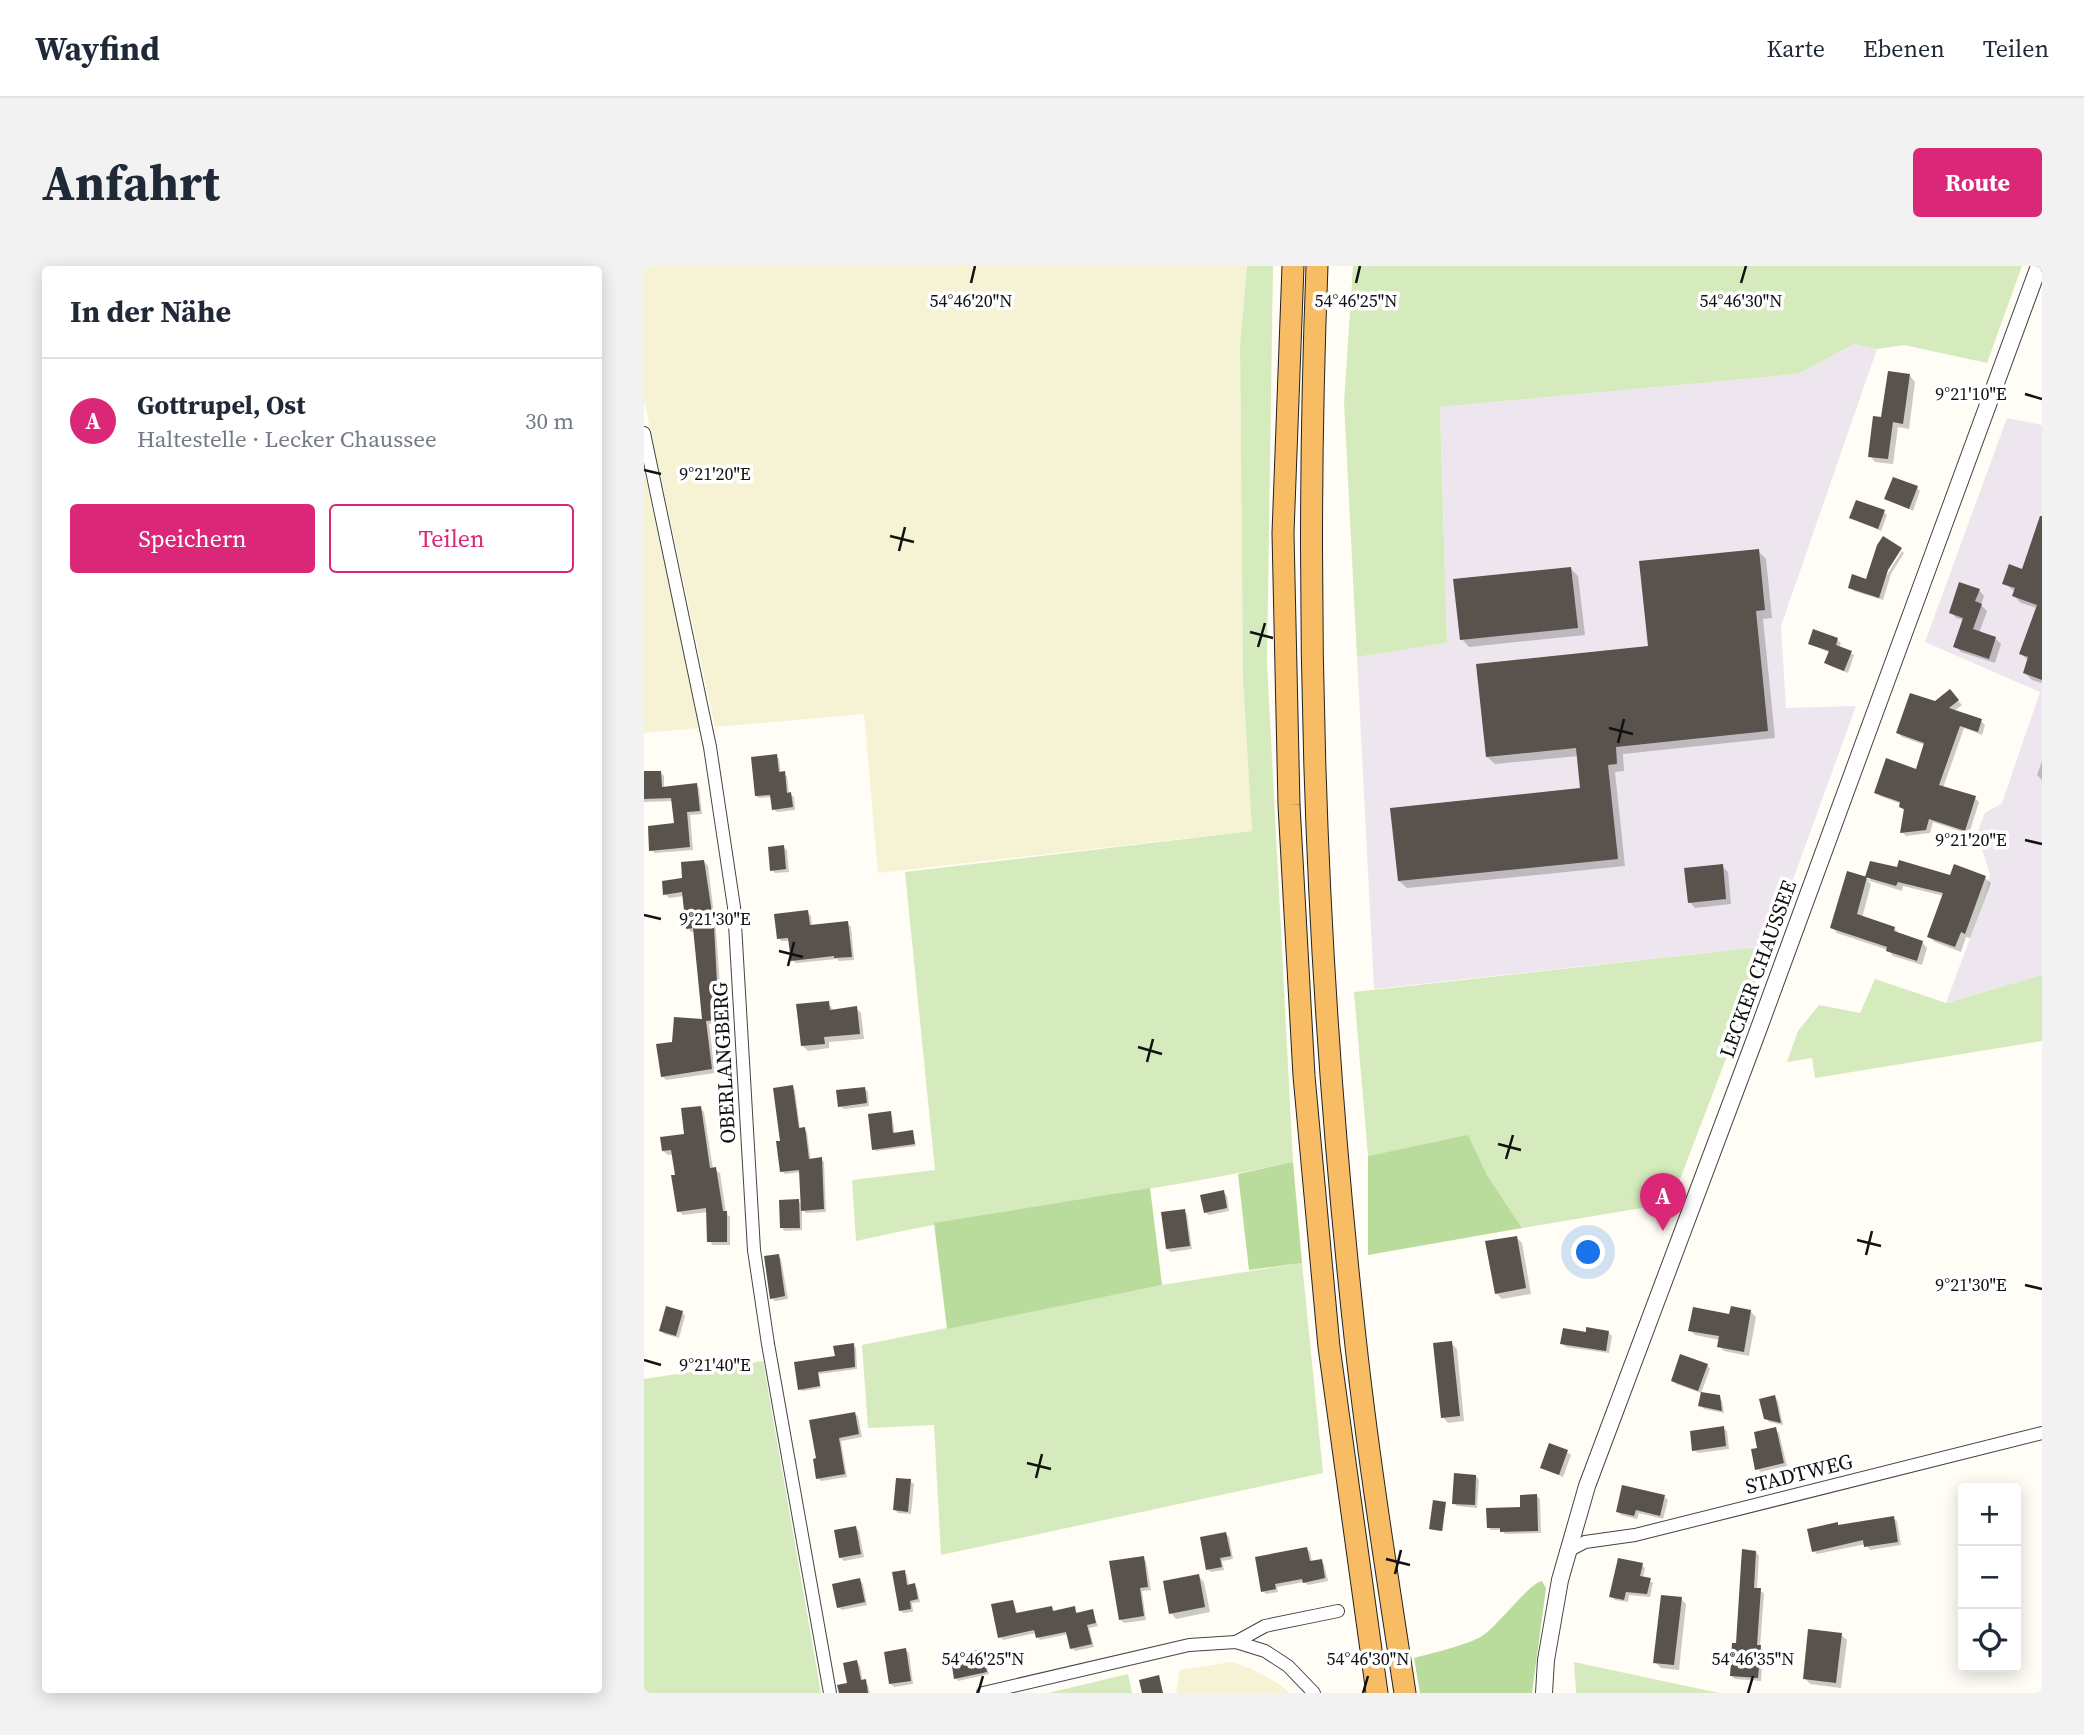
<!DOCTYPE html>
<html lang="de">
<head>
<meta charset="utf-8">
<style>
  :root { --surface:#fff; --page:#f2f2f3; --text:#1f2937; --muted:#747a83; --line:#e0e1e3; --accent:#db2777 }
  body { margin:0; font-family:"Source Serif 4",serif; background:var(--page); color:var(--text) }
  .controls { position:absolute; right:21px; bottom:21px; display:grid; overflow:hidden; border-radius:7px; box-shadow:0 4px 18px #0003 }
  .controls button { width:63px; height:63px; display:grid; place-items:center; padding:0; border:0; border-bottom:2px solid var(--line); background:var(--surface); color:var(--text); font:35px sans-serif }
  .you { position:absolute; left:945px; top:987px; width:24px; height:24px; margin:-18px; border:5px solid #fff; border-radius:50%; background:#1a73e8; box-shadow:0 0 0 10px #1a73e833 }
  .badge { display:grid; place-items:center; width:46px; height:46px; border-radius:50%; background:var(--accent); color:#fff; font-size:23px; font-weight:700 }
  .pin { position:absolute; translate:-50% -58px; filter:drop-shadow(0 2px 4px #0008) }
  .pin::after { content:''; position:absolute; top:37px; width:24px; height:21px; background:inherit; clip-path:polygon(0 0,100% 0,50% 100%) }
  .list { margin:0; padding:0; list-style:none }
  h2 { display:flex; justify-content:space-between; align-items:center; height:91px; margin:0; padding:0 28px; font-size:30px }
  h2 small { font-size:23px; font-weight:400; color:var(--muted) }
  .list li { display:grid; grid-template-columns:46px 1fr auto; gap:21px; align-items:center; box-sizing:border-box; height:126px; padding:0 28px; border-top:2px solid var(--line) }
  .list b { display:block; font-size:26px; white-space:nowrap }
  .list p { margin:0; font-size:23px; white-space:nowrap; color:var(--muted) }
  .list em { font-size:23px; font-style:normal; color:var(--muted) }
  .actions { display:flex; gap:14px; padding:21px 28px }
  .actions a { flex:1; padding:16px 0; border:2px solid var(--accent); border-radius:7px; text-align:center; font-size:24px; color:var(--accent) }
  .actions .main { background:var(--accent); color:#fff }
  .icon { flex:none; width:38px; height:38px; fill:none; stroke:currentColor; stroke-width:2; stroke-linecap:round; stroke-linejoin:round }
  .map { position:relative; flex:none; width:1398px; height:1427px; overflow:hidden; border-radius:7px }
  header { display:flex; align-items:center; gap:42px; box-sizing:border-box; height:98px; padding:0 35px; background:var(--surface); border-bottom:2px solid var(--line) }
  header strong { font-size:33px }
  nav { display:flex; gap:38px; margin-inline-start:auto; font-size:24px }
  .intro { display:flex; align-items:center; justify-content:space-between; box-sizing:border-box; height:168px; padding:0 42px }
  h1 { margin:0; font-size:49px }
  .button { padding:18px 32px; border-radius:7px; background:var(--accent); color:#fff; font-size:24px; font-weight:700 }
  main { display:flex; gap:42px; padding:0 42px }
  aside { flex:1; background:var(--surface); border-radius:7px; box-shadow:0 4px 18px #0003 }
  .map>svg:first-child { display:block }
</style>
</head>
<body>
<header>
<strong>Wayfind</strong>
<nav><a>Karte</a><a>Ebenen</a><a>Teilen</a></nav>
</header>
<div class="intro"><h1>Anfahrt</h1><a class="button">Route</a></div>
<main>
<aside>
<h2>In der Nähe<small></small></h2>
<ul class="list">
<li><span class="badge">A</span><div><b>Gottrupel, Ost</b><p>Haltestelle · Lecker Chaussee</p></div><em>30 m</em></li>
</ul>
<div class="actions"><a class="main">Speichern</a><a>Teilen</a></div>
</aside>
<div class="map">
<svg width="1398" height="1427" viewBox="0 0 1398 1427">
  <rect width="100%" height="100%" fill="#fffdf5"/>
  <g fill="#eee6ef">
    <path d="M1210,78L1233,83L1137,360L1142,442L1212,440L1125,680L730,723L713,391L803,377L796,141L1154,108Z"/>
    <path d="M1363,152L1398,159V709L1302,737L1339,637L1346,609L1333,567L1341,547L1358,537L1396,426L1281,376Z"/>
  </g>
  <g fill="#f6f3d4">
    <path d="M0,0H603L596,79L599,415L608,565L234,607L220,448L71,461L0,134Z"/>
    <path d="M0,204L27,328L55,462L0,467Z"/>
    <path d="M587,1396L606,1402L637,1419L645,1427H532L536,1404Z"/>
  </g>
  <g fill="#d5ebbd">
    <path d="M603,0H629L623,396L649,896C504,927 357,942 212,975L208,914L291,904L261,606L608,565L599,415L596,79Z"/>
    <path d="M709,0H1378L1343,97L1260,79L1233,83L1210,78L1154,108L796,141L803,377L713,391L700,136Z"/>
    <path d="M1125,680L1027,937L878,962L843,909L824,870L724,890L710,726Z"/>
    <path d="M1398,709V775L1171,812L1168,792L1143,796L1154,765L1175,739L1216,747L1231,713L1302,737Z"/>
    <path d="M658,997L679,1207L297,1289L290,1159L224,1162L218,1079L518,1019Z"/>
    <path d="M119,1095L177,1427H0V1113Z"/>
    <path d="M930,1396L1075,1427H932Z"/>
    <path d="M484,1408L488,1427H404Z"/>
  </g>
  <g fill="#b9dc9c">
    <path d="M824,869L843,909L878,962L724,989V890Z"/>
    <path d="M649,896L658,997L605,1004L594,908Z"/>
    <path d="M506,922L518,1019L303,1063L290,957Z"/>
    <path d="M898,1315L902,1322L888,1427H776L770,1392C788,1387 824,1379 838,1370C854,1360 885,1317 898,1315Z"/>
  </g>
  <g fill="#0003">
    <path d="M1266,110L1271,116L1265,163L1254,161L1249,198L1231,196L1226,190L1239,153Z"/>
    <path d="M1273,222L1276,225L1269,245L1243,232Z"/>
    <path d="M1240,246L1243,249L1237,265L1207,251Z"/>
    <path d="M1398,249V417L1388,414L1381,407L1385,395L1377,388L1393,342L1377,337L1370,330L1371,326L1360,317L1379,305Z"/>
    <path d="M1114,285L1122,293L1128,352L1119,353L1131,472L979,488L980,505L971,506L981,600L763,622L755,615L938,524L935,490L851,498L843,491L1006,381Z"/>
    <path d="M1258,285L1260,287L1247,308L1239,334L1210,325L1206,321L1238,311L1241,312Z"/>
    <path d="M927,303L934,310L941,369L825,381L818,373Z"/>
    <path d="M1335,324L1340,330L1337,339L1343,345L1335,367L1351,372L1357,378L1351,397L1317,386L1311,380L1320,354L1312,352L1307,346Z"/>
    <path d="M1170,365L1194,374L1197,377L1195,382L1210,389L1204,407L1186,400L1182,397L1186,387L1166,378Z"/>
    <path d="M1305,425L1318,439L1310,445L1337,455L1341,459L1338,469L1320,462L1299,522L1331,532L1335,536L1325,568L1289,556L1286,567L1262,570L1258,566L1261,546L1257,541V538L1236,530L1232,526L1273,505L1281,479L1258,471L1254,467Z"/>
    <path d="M132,490L135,493L137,508L143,510L145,528L150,531L151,544L133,546L130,543L128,531L115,532L112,530Z"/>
    <path d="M1398,495V514L1393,509Z"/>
    <path d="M16,506L20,510V522L52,518L55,522L58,548L46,549L49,584L11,587L7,584L32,559L29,535L0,536V507Z"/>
    <path d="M139,581L143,584L145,606L131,607L128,604Z"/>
    <path d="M60,596L64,600L72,665L76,719L82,723L85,756L65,758L71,807L22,814L18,810L30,777L60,755L51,666H47L44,662L40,630L25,632L21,628Z"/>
    <path d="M1078,600L1084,606L1087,638L1051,642L1046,636Z"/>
    <path d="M1204,608L1227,614L1223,610L1341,612L1347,617L1326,672L1322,671L1317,686L1291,676L1285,671L1300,630L1259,620L1258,625L1223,614L1227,618L1218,652L1250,662L1256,668L1278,676L1283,682L1278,699L1249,690L1244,684L1193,667L1188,661Z"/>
    <path d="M163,646L167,650L168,661L203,657L207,661L210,694L195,695L193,693L152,697L149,694L146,675H138L134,672Z"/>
    <path d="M184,737L190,745L212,742L217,747L220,773L185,776V782L164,785L159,780Z"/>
    <path d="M148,821L151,824L156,863H160L163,866L167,895L177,893L180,896L182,946L162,947L158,943V964L141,965L138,962L154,935L158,939L157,906L141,908L138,905V876Z"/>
    <path d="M220,822L224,826L225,840L200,843L196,840Z"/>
    <path d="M56,842L60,846L69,903L76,907L82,947L86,951V979H69L65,975L64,946L39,949L35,945L29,888L24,889L19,885L42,870Z"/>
    <path d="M246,847L248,849L251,869L268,866L272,880L232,885L230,883Z"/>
    <path d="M579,926L583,930L585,945L565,949L561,946Z"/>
    <path d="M540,945L543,948L548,983L527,986L523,983Z"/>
    <path d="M872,971L878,977L887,1028L858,1033L852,1027Z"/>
    <path d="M134,990L137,993L144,1033L131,1035L128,1032Z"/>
    <path d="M38,1046L41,1050L35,1072L20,1068L17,1064Z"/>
    <path d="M1107,1046L1112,1051L1105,1090L1080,1085L1075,1080L1076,1074L1051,1069L1046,1064Z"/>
    <path d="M964,1066L968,1070L965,1087L922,1081L918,1077L943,1068Z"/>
    <path d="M807,1077L813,1083L820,1155L804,1157L799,1151Z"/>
    <path d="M209,1079L212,1082L213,1103L175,1108L177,1122L158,1125L156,1123L152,1097L193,1091Z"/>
    <path d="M1063,1099L1066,1103L1057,1127L1032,1118L1029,1114Z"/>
    <path d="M1075,1131L1078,1135L1080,1147L1060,1143L1056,1139Z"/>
    <path d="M1131,1131L1134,1135L1139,1159L1125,1156L1122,1152Z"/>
    <path d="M211,1147L214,1151L218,1171L197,1175L203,1211L177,1215L174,1212L171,1194Z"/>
    <path d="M1079,1162L1083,1165L1085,1183L1054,1187L1050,1184Z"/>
    <path d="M1131,1163L1135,1167L1143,1200L1117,1206L1113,1203L1116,1183Z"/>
    <path d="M923,1186L927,1189L919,1211L898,1202Z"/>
    <path d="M832,1210L835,1214L833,1242L813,1240L810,1237Z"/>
    <path d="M266,1215L270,1218L267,1248L254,1247L251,1244Z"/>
    <path d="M893,1230L896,1233L897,1267L861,1268L858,1264H847L844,1261L878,1242Z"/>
    <path d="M1020,1231L1024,1234L1019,1253L995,1247L993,1253L977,1249L974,1245Z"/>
    <path d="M801,1238L799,1265L788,1264L787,1263Z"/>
    <path d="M1249,1252L1253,1255L1257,1279L1226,1284L1222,1278L1173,1288L1170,1285L1193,1258L1196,1261Z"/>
    <path d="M212,1262L215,1266L220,1291L200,1295L196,1291Z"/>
    <path d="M582,1268L585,1271L589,1293L578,1295L580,1304L567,1306L564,1303Z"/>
    <path d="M663,1283L666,1286L668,1296L677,1295L680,1298L684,1315L664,1319L660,1316L633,1321L634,1326L622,1328L619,1325Z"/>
    <path d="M1112,1286L1115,1290L1113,1324L1120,1327L1116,1381L1119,1384L1117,1415L1091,1413L1088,1410Z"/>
    <path d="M499,1292L502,1295L507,1324L498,1325L502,1354L480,1357L477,1354Z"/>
    <path d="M998,1299L1001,1302L999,1312L1009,1317L1006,1331L985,1329L984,1336L971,1334L967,1330Z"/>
    <path d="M260,1305L263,1309L265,1320L270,1319L273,1322L276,1336L268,1337L269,1346L259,1347L256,1344Z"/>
    <path d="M554,1310L560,1316L566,1346L532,1353L527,1347Z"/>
    <path d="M216,1314L219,1318L223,1339L198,1344L194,1341Z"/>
    <path d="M1037,1333L1042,1338L1035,1404L1017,1402L1011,1396Z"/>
    <path d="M369,1336L374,1349L407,1342L410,1345L430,1342L434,1348L448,1345L454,1360L445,1362L450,1381L431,1385L428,1382L425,1368L396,1374L392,1367L359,1374L356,1371Z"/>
    <path d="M1197,1369L1203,1374L1197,1422L1166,1418L1161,1412Z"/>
    <path d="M261,1384L265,1387L269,1418L250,1421L246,1417Z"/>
    <path d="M338,1385L345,1408L314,1415L312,1412Z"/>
    <path d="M213,1396L216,1400L219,1416L224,1419L226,1427H207Z"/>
  </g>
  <g fill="#5a524d">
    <path d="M1244,105L1266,108L1259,158L1249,156L1244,193L1224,191L1229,150L1237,151Z"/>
    <path d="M1249,211L1274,220L1265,243L1240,233Z"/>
    <path d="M1212,234L1241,244L1234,263L1205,252Z"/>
    <path d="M1396,250H1398V414L1379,407L1384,391L1375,388L1393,339L1368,330L1371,322L1358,318L1365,298L1378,303Z"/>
    <path d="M1239,270L1258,282L1244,304L1235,332L1204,322L1208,308L1222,313L1233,279Z"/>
    <path d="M1115,283L1121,344L1112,345L1124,465L972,481L973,498L964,499L974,593L754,615L746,542L936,522L932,482L842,491L832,398L1004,380L995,295Z"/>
    <path d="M927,301L934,362L816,374L809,313Z"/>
    <path d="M1315,316L1336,323L1331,335L1338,338L1329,363L1352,371L1345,393L1309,381L1319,352L1305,347Z"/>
    <path d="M1169,363L1194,372L1192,379L1208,385L1200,405L1180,397L1185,385L1164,378Z"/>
    <path d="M1306,423L1315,434L1305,442L1338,453L1334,466L1316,460L1295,519L1332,530L1321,565L1285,553L1282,564L1256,567L1260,543L1255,541L1256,536L1230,527L1242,492L1272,503L1280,477L1252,467L1266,427L1291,435Z"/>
    <path d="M133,488L135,506L141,505L143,527L147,526L149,541L128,544L126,529L111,530L107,491Z"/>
    <path d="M0,505H17L18,521L53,517L56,545L43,546L46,581L5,585L4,560L30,557L27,532L0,533Z"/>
    <path d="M140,579L142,603L126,605L124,581Z"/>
    <path d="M60,594L70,660L73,717H79L82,753L62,755L68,803L17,811L12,778L28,776L30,751L58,753L49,662L42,663L38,626L19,629L18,615L38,612L37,596Z"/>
    <path d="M1255,594L1306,609L1310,598L1342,610L1321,668L1317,666L1311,681L1283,671L1299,627L1254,616L1252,620L1221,611L1226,595L1253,601Z"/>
    <path d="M1079,598L1082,633L1044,637L1040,602Z"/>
    <path d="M1203,605L1223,611L1213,648L1251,661L1250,665L1279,675L1273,695L1242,685L1243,681L1186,662Z"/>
    <path d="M164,644L166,659L204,655L208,691L190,692V690L147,695L144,672L133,673L130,648Z"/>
    <path d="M185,735L186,744L213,740L216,768L180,771L181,778L157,780L152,738Z"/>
    <path d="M149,819L155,862L161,861L165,893L178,891L180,943L157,945L155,904L136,906L132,875H136L129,822Z"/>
    <path d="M221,821L223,837L194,841L192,824Z"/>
    <path d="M57,840L66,902L72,901L79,945H83V976H63L62,942L33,946L27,909H31L27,884L18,885L16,871L40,868L37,842Z"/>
    <path d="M247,845L249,867L269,864L271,878L228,884L224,848Z"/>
    <path d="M580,924L583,942L560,947L556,929Z"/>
    <path d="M155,933L156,962H136L135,934Z"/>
    <path d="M541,943L546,980L522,983L517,946Z"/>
    <path d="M873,970L882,1022L851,1028L841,975Z"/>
    <path d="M135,988L141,1030L126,1033L120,990Z"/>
    <path d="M22,1040L39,1045L32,1070L15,1065Z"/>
    <path d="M1087,1040L1107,1044L1100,1086L1073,1081L1075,1070L1044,1065L1049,1041L1085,1048Z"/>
    <path d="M942,1061L965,1065L962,1085L916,1078L919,1062L942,1066Z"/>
    <path d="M808,1075L816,1150L797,1152L789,1077Z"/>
    <path d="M210,1077L211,1101L174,1106L176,1120L154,1124L150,1096L191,1090L189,1080Z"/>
    <path d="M1036,1088L1064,1098L1054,1125L1027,1115Z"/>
    <path d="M1057,1126L1076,1129L1078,1145L1054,1140Z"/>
    <path d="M1131,1129L1137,1157L1120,1153L1115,1133Z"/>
    <path d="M211,1146L215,1168L195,1172L201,1208L172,1213L169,1193L172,1192L165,1154Z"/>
    <path d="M1080,1160L1082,1180L1048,1185L1046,1165Z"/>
    <path d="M1132,1161L1140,1197L1111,1204L1107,1183L1113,1182L1110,1166Z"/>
    <path d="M905,1177L924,1184L915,1209L896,1202Z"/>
    <path d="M810,1207L832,1209L831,1239L808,1238Z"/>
    <path d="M252,1212L267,1213L264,1246L249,1244Z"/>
    <path d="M978,1219L1021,1229L1016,1250L992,1244L990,1250L972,1246Z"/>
    <path d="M893,1228L894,1265L856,1266V1262H843L842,1242L876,1241V1229Z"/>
    <path d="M789,1234L802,1236L798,1265L785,1263Z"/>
    <path d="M1250,1250L1254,1276L1220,1281L1219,1274L1168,1286L1163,1263L1194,1256V1259Z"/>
    <path d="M212,1260L217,1288L195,1292L190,1264Z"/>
    <path d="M582,1266L587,1290L576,1292L578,1301L562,1304L556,1271Z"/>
    <path d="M663,1281L666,1295L678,1293L681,1312L659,1317L658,1313L631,1318L632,1323L617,1326L611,1291Z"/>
    <path d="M1098,1283L1112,1285L1110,1322H1117L1113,1379H1117L1114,1412L1086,1410L1088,1377H1092Z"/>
    <path d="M500,1290L504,1321L496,1322L500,1350L475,1354L465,1295Z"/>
    <path d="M974,1292L999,1297L996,1310L1007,1312L1003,1328L982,1326L980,1334L965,1331Z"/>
    <path d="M261,1304L263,1319L271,1317L274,1333L266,1335L267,1343L255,1345L248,1306Z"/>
    <path d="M555,1308L561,1341L525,1348L519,1315Z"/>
    <path d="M216,1312L221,1336L193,1342L188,1318Z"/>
    <path d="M1017,1329L1038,1331L1030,1399L1009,1397Z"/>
    <path d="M369,1334L372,1347L408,1340L409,1345L431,1340L432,1347L449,1343L452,1357L443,1359L448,1378L426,1383L422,1366L392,1372L390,1364L354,1372L347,1338Z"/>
    <path d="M1164,1363L1198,1367L1192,1417L1159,1413Z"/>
    <path d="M262,1382L267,1415L245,1418L240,1386Z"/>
    <path d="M338,1383L343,1406L310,1413L308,1400L326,1396L324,1386Z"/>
    <path d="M213,1394L217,1414L222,1413L224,1427H195L193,1419L203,1417L199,1397Z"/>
    <path d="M515,1409L519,1427H498L495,1414Z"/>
  </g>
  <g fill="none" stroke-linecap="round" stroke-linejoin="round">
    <defs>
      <g id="minor">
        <path d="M0,167L66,481L90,641L110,984L124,1078L186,1427"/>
        <path d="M922,1286L941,1276L991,1269L1398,1167"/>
        <path d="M592,1376L621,1360L694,1345"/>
        <path d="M339,1427L545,1379L592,1376L621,1385L644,1400L670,1427"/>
      </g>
      <path id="tertiary" d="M900,1427L902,1394L916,1314L943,1220L1112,770L1395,0"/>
      <g id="trunk">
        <path d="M649,0L639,267L645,539L660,810L685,1081L733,1427"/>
        <path d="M673,0C659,357 672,716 711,1071C724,1190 743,1309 761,1427"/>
      </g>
    </defs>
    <use href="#minor" stroke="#444" stroke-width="14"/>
    <use href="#tertiary" stroke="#444" stroke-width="18"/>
    <use href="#trunk" stroke="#222" stroke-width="23"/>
    <use href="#minor" stroke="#fff" stroke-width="12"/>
    <use href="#tertiary" stroke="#fff" stroke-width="16"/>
    <use href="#trunk" stroke="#f7bc64" stroke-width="21"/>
  </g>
  <path fill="none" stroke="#111" stroke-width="2.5" d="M327,17L331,0M712,17L716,0M1097,17L1102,0M1381,128L1398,133M0,204L17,208M246,270L270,276M255,285L261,261M606,366L629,372M614,381L621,357M965,462L989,468M974,477L980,453M1381,574L1398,578M0,649L17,653M135,685L159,691M144,700L150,676M494,781L518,788M503,796L509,773M854,878L877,884M862,893L869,869M1213,974L1237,980M1222,989L1228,965M1381,1019L1398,1023M0,1094L17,1099M383,1197L407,1203M392,1212L398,1188M742,1293L766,1299M751,1308L757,1284M334,1427L339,1410M719,1427L724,1410M1104,1427L1109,1410"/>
  <g text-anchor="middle" stroke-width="7" stroke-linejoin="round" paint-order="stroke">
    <g font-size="21" fill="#111" stroke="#fff">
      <text transform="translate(1114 703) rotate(-70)" y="7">LECKER CHAUSSEE</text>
      <text transform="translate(80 797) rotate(-93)" y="7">OBERLANGBERG</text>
      <text transform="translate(1155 1208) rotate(-14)" y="7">STADTWEG</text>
    </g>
  </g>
  <g font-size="18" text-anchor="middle" fill="#111" stroke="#fff" stroke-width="7" stroke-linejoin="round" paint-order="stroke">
    <text x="327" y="41">54°46'20"N</text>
    <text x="712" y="41">54°46'25"N</text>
    <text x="1097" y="41">54°46'30"N</text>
    <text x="1327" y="134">9°21'10"E</text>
    <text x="71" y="214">9°21'20"E</text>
    <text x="1327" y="580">9°21'20"E</text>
    <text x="71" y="659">9°21'30"E</text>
    <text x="1327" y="1025">9°21'30"E</text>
    <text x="71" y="1105">9°21'40"E</text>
    <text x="339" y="1399">54°46'25"N</text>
    <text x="724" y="1399">54°46'30"N</text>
    <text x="1109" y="1399">54°46'35"N</text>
  </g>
</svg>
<div class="controls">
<button>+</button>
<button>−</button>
<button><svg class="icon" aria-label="locate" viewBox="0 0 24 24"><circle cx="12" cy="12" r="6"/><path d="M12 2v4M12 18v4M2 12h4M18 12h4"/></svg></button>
</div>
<div class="you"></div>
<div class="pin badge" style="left:1019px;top:965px">A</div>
</div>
</main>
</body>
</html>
